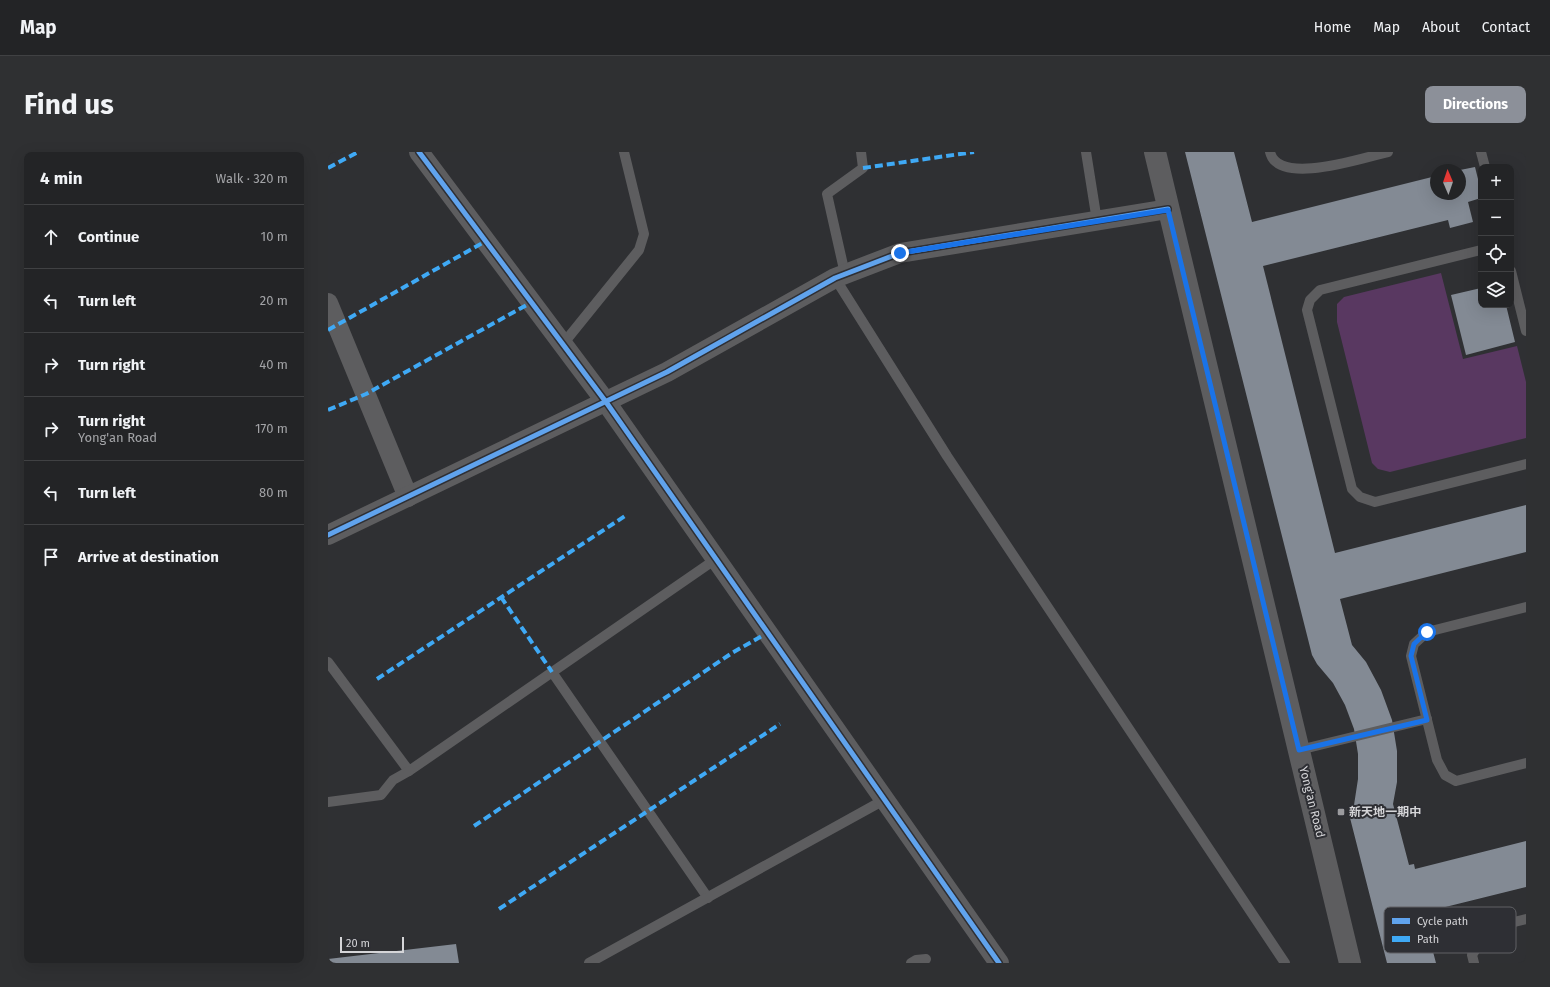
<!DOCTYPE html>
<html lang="en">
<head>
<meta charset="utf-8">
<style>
  :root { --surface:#232426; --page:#2f3032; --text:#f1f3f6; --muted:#a3a4a7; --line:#404143; --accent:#8c9099 }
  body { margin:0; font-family:"Fira Sans","Noto Sans SC",sans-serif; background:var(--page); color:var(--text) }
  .controls { position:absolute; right:12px; top:12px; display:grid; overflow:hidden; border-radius:8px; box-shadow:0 4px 16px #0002 }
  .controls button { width:36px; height:36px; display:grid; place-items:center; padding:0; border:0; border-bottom:1px solid var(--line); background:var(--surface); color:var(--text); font:20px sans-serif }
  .compass { position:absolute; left:1102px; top:12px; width:36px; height:36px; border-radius:50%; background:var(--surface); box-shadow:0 4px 16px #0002; rotate:358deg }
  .scale { position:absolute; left:12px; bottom:10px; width:64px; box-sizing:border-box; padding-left:4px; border:2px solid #d5d5d8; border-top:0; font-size:11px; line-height:14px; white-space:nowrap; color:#d5d5d8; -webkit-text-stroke:3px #2e2f34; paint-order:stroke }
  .stop { position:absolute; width:12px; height:12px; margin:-9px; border:3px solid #1a73e8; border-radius:50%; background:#fff }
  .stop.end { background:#1a73e8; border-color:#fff; box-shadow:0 1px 4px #0008 }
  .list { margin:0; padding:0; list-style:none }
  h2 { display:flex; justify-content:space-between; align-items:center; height:52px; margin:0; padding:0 16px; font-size:17px }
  h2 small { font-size:13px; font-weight:400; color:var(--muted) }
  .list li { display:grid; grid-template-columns:26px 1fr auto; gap:12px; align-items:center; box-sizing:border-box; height:64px; padding:0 16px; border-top:1px solid var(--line) }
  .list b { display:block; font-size:15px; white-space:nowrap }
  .list p { margin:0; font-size:13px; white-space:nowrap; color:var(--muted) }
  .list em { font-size:13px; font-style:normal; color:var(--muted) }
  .icon { flex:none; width:22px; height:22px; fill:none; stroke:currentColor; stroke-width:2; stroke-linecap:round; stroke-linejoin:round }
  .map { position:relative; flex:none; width:1198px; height:811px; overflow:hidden; border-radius:8px }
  header { display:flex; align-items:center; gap:24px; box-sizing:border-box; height:56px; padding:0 20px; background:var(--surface); border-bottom:1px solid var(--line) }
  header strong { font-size:19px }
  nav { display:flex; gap:22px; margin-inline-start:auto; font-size:14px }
  .intro { display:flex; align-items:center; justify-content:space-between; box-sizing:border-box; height:96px; padding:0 24px }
  h1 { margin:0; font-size:28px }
  .button { padding:10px 18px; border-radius:8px; background:var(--accent); color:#fff; font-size:14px; font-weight:700 }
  main { display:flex; gap:24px; padding:0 24px }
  aside { flex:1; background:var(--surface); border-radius:8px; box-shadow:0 4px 16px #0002 }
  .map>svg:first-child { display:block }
</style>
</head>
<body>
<header>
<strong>Map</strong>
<nav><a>Home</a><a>Map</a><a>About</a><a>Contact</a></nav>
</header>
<div class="intro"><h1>Find us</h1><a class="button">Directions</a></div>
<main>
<aside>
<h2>4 min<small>Walk · 320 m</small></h2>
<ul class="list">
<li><svg class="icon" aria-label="ahead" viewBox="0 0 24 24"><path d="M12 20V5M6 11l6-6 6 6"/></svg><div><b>Continue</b></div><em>10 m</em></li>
<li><svg class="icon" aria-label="left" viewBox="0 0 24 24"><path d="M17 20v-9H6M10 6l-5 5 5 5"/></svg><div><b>Turn left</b></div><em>20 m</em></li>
<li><svg class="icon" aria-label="right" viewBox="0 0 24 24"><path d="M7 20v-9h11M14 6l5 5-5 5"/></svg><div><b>Turn right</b></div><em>40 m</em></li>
<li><svg class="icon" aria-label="right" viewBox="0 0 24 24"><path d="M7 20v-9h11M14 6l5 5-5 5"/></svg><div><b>Turn right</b><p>Yong'an Road</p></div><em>170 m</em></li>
<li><svg class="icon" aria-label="left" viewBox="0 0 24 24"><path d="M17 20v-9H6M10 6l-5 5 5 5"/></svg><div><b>Turn left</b></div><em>80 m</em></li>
<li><svg class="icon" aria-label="arrive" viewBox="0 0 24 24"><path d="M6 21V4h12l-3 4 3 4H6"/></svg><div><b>Arrive at destination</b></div></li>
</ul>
</aside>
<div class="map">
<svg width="1198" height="811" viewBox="0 0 1198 811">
  <rect width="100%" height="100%" fill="#2f3033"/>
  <path fill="#593861" d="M1113,121L1135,207L1189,194L1198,230V286L1062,320L1050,317L1044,311L1009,170V152L1016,145Z"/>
  <g fill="#838a94">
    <path d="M857,0H906L924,70L1108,24V42H1132V18L1147,15L1153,39V46L1140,50L1145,70L1122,76L1120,68L935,114L1007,401L1198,353V400L1012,447L1024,493L1038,510L1053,538L1064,568L1069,599V630L1065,652L1081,713L1086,712L1087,717L1198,689V735L1077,765L1078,771L1071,773L1073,783L1099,777L1108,811H1059L1021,662L1026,653L1030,627V602L1026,577L1017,553L1005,531L989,512L984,503Z"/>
    <path d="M1153,136V153H1178L1187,190L1138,203L1123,143Z"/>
    <path d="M128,792L131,811H0V807Z"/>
  </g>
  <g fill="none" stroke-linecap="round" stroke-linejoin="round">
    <g stroke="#5d5d5f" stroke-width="10">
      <path d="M758,0L769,69"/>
      <path d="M942,0C950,35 1037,5 1060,0"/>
      <path d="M1153,0L1157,15"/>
      <path d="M1153,98L992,138L982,148L979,158L1024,337L1032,345L1047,350L1198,312"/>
      <path d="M1183,119L1198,179"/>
      <path d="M517,122L499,42L535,16L533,0"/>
      <path d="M507,126L619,304L957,811"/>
      <path d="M235,192L311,98L316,82L296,0"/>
      <path d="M1198,455L1099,480L1086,492L1083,504L1109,608L1117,623L1128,629L1198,611"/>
      <path d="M0,510L81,619L388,407"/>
      <path d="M224,520L380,746"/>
      <path d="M971,598L1099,567"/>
      <path d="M0,650L53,643L65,628L81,619"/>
      <path d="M261,811L556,648"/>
      <path d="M583,811L588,808L598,807"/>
      <path d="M1146,811L1144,803L1154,787L1166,775L1198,767"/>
    </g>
    <g stroke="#5d5d5f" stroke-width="20">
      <path d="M91,0L278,250L671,811"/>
      <path d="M0,151L80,345"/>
      <path d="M0,383L339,220L507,126L572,101L840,57"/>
    </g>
    <path stroke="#5d5d5f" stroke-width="22" d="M827,0L1022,811"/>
    <g stroke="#3fa9f5" stroke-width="4" stroke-dasharray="8 4" stroke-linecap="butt">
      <path d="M0,16L30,0"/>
      <path d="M535,16L646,0"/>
      <path d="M0,178L158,89"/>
      <path d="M0,258L38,242L204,150"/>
      <path d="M173,445L224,520"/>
      <path d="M49,527L297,364"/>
      <path d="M146,674L404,501L439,481"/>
      <path d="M171,757L452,572"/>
    </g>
    <defs>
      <g id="cycleway">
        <path d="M91,0L278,250L671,811"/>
        <path d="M0,383L339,220L507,126L572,101L840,57"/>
      </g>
    </defs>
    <use href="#cycleway" stroke="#2e2f34" stroke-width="8"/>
    <use href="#cycleway" stroke="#60a3ed" stroke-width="5"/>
  </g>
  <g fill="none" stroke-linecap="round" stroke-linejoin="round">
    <path stroke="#1a73e8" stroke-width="5" d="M572,101L840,58L971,598L1099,568L1083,504L1086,492L1099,480"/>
  </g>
  <rect fill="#9b9b9e" stroke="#2e2f34" stroke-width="1.5" x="1009" y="656" width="8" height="8" rx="2"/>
  <g text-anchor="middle" stroke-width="4" stroke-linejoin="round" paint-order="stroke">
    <g font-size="12" fill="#d5d5d8" stroke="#2e2f34">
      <text transform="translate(984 650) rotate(76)" y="4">Yong'an Road</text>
    </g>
    <g font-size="12" font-weight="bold" fill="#d5d5d8" stroke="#2e2f34" text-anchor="start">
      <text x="1021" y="664">新天地一期中</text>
    </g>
  </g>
  <rect x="1056" y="755" width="132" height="46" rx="6" fill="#2e2f34" stroke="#606165" stroke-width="1"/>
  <rect x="1064" y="766" width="18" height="6" fill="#60a3ed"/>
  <rect x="1064" y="784" width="18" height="6" fill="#3fa9f5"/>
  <g font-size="11" fill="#d5d5d8">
    <text x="1089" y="773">Cycle path</text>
    <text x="1089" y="791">Path</text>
  </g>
</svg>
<div class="controls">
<button>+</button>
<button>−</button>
<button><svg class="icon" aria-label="locate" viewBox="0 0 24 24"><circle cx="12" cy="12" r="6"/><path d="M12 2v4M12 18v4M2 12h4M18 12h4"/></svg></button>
<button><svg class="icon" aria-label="layers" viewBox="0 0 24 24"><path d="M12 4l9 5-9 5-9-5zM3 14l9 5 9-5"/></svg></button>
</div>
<svg class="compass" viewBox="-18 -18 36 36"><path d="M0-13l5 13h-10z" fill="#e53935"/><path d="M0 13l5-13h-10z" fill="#a3a4a7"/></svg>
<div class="scale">20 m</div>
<div class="stop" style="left:1099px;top:480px"></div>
<div class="stop end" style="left:572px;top:101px"></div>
</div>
</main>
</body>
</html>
